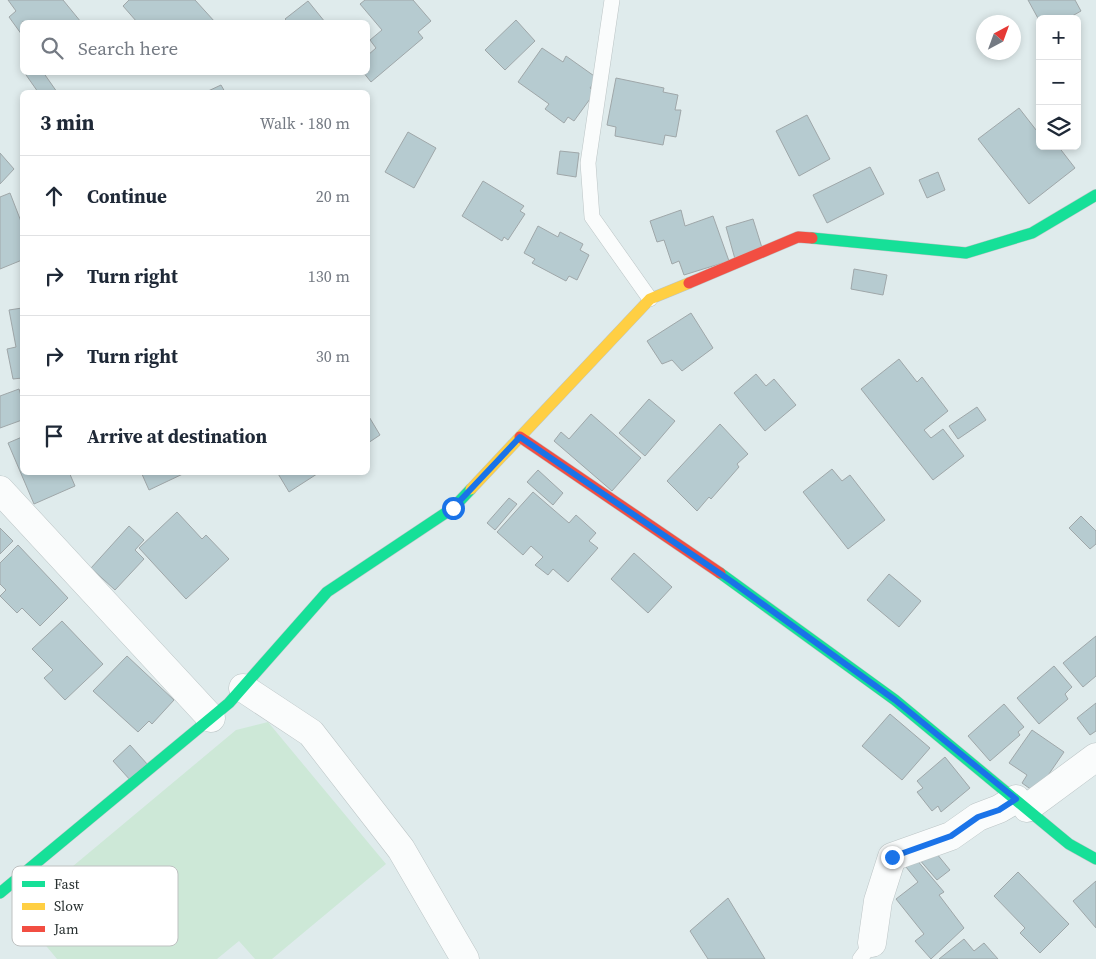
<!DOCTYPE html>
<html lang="en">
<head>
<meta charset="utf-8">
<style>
  :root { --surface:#fff; --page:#f6f6f7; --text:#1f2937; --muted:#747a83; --line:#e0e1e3 }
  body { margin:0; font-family:"Source Serif 4",serif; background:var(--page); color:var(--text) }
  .controls { position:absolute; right:15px; top:15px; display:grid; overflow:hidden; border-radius:8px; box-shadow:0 2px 8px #0003 }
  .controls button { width:45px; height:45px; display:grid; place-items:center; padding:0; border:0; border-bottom:1px solid var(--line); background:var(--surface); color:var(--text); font:25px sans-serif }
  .compass { position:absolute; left:976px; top:15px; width:45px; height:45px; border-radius:50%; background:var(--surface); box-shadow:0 2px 8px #0003; rotate:41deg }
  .stop { position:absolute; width:15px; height:15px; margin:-11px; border:4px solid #1a73e8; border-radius:50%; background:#fff }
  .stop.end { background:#1a73e8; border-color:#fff; box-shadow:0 1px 5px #0008 }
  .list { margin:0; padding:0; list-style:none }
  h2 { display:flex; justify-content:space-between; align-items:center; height:65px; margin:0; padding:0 20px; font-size:21px }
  h2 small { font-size:16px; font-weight:400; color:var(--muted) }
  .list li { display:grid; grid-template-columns:32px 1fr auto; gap:15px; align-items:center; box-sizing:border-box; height:80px; padding:0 20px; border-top:1px solid var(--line) }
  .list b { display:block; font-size:19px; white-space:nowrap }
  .list em { font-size:16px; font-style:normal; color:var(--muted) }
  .icon { flex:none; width:28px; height:28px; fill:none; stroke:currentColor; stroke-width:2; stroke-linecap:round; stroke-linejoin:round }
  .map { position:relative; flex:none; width:1096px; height:959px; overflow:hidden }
  .search { position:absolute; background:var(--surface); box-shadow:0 2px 8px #0003; left:20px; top:20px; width:350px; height:55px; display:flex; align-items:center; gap:12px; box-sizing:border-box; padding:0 18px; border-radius:8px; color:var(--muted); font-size:19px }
  .panel { position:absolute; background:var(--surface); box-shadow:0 2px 8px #0003; left:20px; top:90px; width:350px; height:385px; border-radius:8px }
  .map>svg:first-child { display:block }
</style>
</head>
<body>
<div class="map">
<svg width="1096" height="959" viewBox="0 0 1096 959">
  <rect width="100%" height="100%" fill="#dfebec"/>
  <path fill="#cde8d7" d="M268,722L386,864L272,959H255L239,941L217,959H57L18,912L236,730Z"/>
  <g fill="#b6cbd0" stroke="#9fa7a9">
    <path d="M8,0H63L81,22H22V35L9,17L16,11Z"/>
    <path d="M129,0H195L215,22H137L123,6Z"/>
    <path d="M365,0H413L431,21L418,32L423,38L371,82L363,72H368V55L376,48L370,40L382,30L360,4Z"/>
    <path d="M1028,0H1075L1081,11L1067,19H1040V22Z"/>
    <path d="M308,1L325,22H288L285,19Z"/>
    <path d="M516,20L535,41L505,70L485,50Z"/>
    <path d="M542,48L563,62L566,56L597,78L590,88L595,92L574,121L568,117L564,123L545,109L549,104L518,82Z"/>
    <path d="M24,72H43L57,92H38Z"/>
    <path d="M616,78L664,88L663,92L678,95L675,110H681L676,137L665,135L663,145L615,136L616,127L607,125Z"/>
    <path d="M221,85L225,92H206Z"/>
    <path d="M1019,108L1040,135V146H1058L1075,168L1029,204L978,139Z"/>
    <path d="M807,115L830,159L799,176L776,131Z"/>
    <path d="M408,132L436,148L414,188L385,172Z"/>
    <path d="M560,151L579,153L576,177L557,174Z"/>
    <path d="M0,153L14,169L0,184Z"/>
    <path d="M870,167L884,194L827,223L813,195Z"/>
    <path d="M938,172L945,190L927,198L919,180Z"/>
    <path d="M483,181L524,206L520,211L525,214L508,240L504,237L502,241L462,216Z"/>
    <path d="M10,193L22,224V260L0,269V197Z"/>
    <path d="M681,210L685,226L713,216L729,261L684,275L679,261L672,264L664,240L657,242L650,221Z"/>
    <path d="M753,219L763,251L735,259L726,227Z"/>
    <path d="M538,226L558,237L560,232L583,244L580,250L589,255L577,280L569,276L566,281L532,263L535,259L524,253Z"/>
    <path d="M854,269L887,275L883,295L851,289Z"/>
    <path d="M22,308V378L13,379L7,349L16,347L9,310Z"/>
    <path d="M691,313L713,348L682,371L672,360L662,364L647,341Z"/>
    <path d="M899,359L917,382L922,377L948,411L924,430L931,438L943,429L964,456L933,480L861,389Z"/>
    <path d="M756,374L766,386L774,379L796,405L765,431L734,393Z"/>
    <path d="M19,389L22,399V420L0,428V396Z"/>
    <path d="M649,399L675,421L645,456L619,433Z"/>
    <path d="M977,407L986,420L958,439L949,426Z"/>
    <path d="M591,414L641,458L612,491L554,441L561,432L569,439Z"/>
    <path d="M368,415L380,435L368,443Z"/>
    <path d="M720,424L748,454L737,464L739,467L711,499L709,497L697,511L667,481Z"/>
    <path d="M22,437V472H69L75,486L34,504L8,443Z"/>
    <path d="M832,469L842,481L850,475L885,520L848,549L803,492Z"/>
    <path d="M538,470L563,493L553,505L527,482Z"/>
    <path d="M141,472H187L149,490Z"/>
    <path d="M277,472H320L289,492Z"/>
    <path d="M533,492L569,523L576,515L596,533L589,541L598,548L568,582L553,569L548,575L535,565L543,557L531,546L523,555L497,532Z"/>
    <path d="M509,498L517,504L495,530L487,523Z"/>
    <path d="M177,512L202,539L206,535L229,559L186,599L139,548Z"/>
    <path d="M1081,516L1096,531V544L1090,549L1069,528Z"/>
    <path d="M129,526L144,540L135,550L144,559L115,590L91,568Z"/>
    <path d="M0,528L13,541L0,554Z"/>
    <path d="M18,545L68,598L40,626L22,608L17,613L0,596L6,590L0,584V563Z"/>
    <path d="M634,553L672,587L648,613L611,579Z"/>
    <path d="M889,574L921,601L899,627L867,600Z"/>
    <path d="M62,621L103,664L65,700L44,678L53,670L32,649Z"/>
    <path d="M1096,636V676L1083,687L1063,663Z"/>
    <path d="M127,656L174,700L152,724L149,721L138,732L93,691Z"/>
    <path d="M1054,666L1072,687L1065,694L1068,699L1039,724L1017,698Z"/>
    <path d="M1096,703V731L1090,735L1077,718Z"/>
    <path d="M1004,704L1024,727L1018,732L1020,735L990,761L968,736Z"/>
    <path d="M890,714L930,748L902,780L862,746Z"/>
    <path d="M1032,730L1064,752L1036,793L1022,783L1027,775L1009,763Z"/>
    <path d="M130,745L148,765L131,781L113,761Z"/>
    <path d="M945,757L970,788L941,812L938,806L932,811L917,792L923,788L917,781Z"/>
    <path d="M932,848L950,870L937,880L918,858Z"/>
    <path d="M916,859L944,892L939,895L964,928L931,959L915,941L924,934L896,899L918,882L906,867Z"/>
    <path d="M1018,872L1069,924L1040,953L1020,933L1025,928L994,896Z"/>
    <path d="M1096,881V928L1073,901Z"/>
    <path d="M728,898L765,959H708L690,931Z"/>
    <path d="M964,939L974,951L984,943L998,959H939Z"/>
  </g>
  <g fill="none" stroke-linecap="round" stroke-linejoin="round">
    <defs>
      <g id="lane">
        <path d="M612,0L588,163L592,217L650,299"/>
        <path d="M860,959L872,943"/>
      </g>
      <g id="street">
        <path d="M0,490L211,718"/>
        <path d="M243,688L311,733L401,849L465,959"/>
        <path d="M1027,808L1096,757"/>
        <path d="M872,943L878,901L892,857L951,836L978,817L999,809L1016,799"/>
      </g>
      <g id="fast">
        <path d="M812,238L966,253L1032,233L1096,195"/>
        <path d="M720,573L895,700L1069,844L1096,859"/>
        <path d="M0,893L229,703L327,592L453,508L471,489"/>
      </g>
      <path id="slow" d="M471,489L650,299L689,283"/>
      <g id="jam">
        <path d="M689,283L798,237L812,238"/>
        <path d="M520,437L720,573"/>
      </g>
    </defs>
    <use href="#lane" stroke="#bcc5c6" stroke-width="16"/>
    <use href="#street" stroke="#bcc5c6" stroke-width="29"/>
    <use href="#fast" stroke="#bcc5c6" stroke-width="12"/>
    <use href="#slow" stroke="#bcc5c6" stroke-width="12"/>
    <use href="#jam" stroke="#bcc5c6" stroke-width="12"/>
    <use href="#lane" stroke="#fafcfc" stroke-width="15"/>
    <use href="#street" stroke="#fafcfc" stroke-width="28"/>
    <use href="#fast" stroke="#16e098" stroke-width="11"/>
    <use href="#slow" stroke="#ffcf43" stroke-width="11"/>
    <use href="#jam" stroke="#f24e42" stroke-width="11"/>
  </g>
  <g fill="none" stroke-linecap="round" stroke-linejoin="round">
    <path stroke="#1a73e8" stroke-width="6" d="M453,508L520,437L731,581L895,700L1016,799L999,810L978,817L951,836L892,857"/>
  </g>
  <rect x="12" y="866" width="166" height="80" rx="8" fill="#fff" stroke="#bec1c1" stroke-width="1"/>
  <rect x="22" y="881" width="23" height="6" fill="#16e098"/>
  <rect x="22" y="903" width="23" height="7" fill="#ffcf43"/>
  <rect x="22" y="926" width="23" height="6" fill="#f24e42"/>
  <g font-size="14" fill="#272f2f">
    <text x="54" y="889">Fast</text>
    <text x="54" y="911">Slow</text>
    <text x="54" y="934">Jam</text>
  </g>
</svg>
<div class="controls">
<button>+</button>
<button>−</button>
<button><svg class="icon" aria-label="layers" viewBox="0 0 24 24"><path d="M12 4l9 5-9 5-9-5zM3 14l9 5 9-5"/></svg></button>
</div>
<svg class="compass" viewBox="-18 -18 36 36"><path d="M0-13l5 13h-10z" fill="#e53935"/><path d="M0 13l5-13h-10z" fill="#747a83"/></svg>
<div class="stop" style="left:453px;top:508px"></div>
<div class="stop end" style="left:892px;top:857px"></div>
<div class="search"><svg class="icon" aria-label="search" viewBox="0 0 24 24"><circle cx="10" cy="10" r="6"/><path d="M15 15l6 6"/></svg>Search here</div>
<section class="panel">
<h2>3 min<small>Walk · 180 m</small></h2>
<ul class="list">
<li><svg class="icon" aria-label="ahead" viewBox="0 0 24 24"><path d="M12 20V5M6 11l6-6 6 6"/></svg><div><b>Continue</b></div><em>20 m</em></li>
<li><svg class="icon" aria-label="right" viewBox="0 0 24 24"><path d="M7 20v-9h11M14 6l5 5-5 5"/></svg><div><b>Turn right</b></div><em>130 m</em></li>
<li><svg class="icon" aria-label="right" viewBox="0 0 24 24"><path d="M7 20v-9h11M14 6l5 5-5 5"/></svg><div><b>Turn right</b></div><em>30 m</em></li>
<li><svg class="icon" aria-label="arrive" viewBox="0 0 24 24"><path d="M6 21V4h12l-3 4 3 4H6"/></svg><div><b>Arrive at destination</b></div></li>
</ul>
</section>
</div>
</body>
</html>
